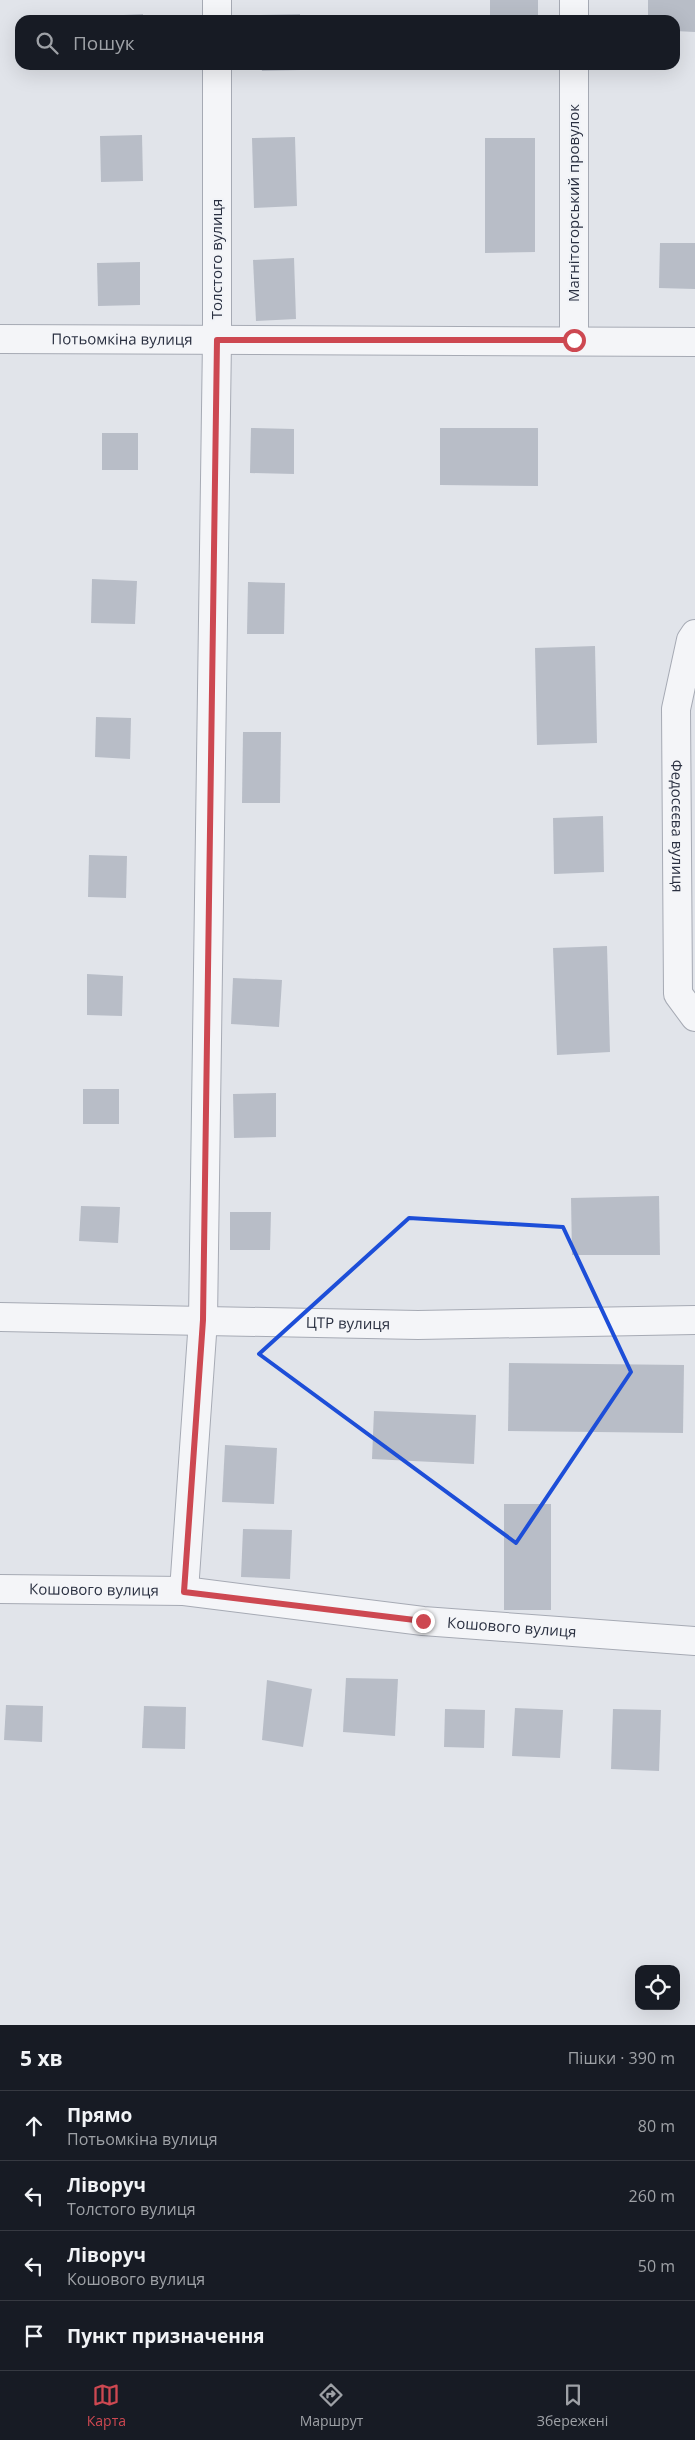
<!DOCTYPE html>
<html lang="uk">
<head>
<meta charset="utf-8">
<style>
  :root { --surface:#171b24; --page:#20242c; --text:#f1f3f6; --muted:#9ea1a6; --line:#363941; --accent:#cd4851 }
  body { margin:0; font-family:"Open Sans",sans-serif; background:var(--page); color:var(--text) }
  .controls { position:absolute; right:15px; bottom:15px; display:grid; overflow:hidden; border-radius:10px; box-shadow:0 5px 20px #0002 }
  .controls button { width:45px; height:45px; display:grid; place-items:center; padding:0; border:0; border-bottom:1px solid var(--line); background:var(--surface); color:var(--text); font:25px sans-serif }
  .stop { position:absolute; width:15px; height:15px; margin:-11px; border:4px solid #cd4851; border-radius:50%; background:#fff }
  .stop.end { background:#cd4851; border-color:#fff; box-shadow:0 1px 5px #0008 }
  .list { margin:0; padding:0; list-style:none }
  h2 { display:flex; justify-content:space-between; align-items:center; height:65px; margin:0; padding:0 20px; font-size:21px }
  h2 small { font-size:16px; font-weight:400; color:var(--muted) }
  .list li { display:grid; grid-template-columns:32px 1fr auto; gap:15px; align-items:center; box-sizing:border-box; height:70px; padding:0 20px; border-top:1px solid var(--line) }
  .list b { display:block; font-size:19px; white-space:nowrap }
  .list p { margin:0; font-size:16px; white-space:nowrap; color:var(--muted) }
  .list em { font-size:16px; font-style:normal; color:var(--muted) }
  .icon { flex:none; width:28px; height:28px; fill:none; stroke:currentColor; stroke-width:2; stroke-linecap:round; stroke-linejoin:round }
  .map { position:relative; flex:none; width:695px; height:2025px; overflow:hidden }
  .search { position:absolute; background:var(--surface); box-shadow:0 5px 20px #0002; left:15px; right:15px; top:15px; height:55px; display:flex; align-items:center; gap:12px; box-sizing:border-box; padding:0 18px; border-radius:15px; color:var(--muted); font-size:19px }
  .sheet { height:345px; background:var(--surface) }
  nav { display:flex; justify-content:space-around; align-items:center; box-sizing:border-box; height:70px; border-top:1px solid var(--line); background:var(--surface); font-size:14px; color:var(--muted) }
  nav a { display:grid; justify-items:center; gap:2px }
  nav .on { color:var(--accent) }
  .map>svg:first-child { display:block }
</style>
</head>
<body>
<div class="map">
<svg width="695" height="2025" viewBox="0 0 695 2025">
  <rect width="100%" height="100%" fill="#e1e4ea"/>
  <g fill="#b8bdc7">
    <rect x="490" y="0" width="48" height="20"/>
    <path d="M648,0H695V32L675,31V20H648Z"/>
    <path d="M143,14V20H104V16Z"/>
    <path d="M300,14V20H260V15Z"/>
    <path d="M261,65H301V70L262,71Z"/>
    <path d="M142,135L143,181L101,182L100,136Z"/>
    <path d="M295,137L297,206L254,208L252,138Z"/>
    <path d="M485,138H535V252L485,253Z"/>
    <path d="M660,243H695V289L659,288Z"/>
    <path d="M294,258L296,319L256,321L253,260Z"/>
    <path d="M140,262V305L98,306L97,263Z"/>
    <path d="M251,428L294,429V474L250,473Z"/>
    <path d="M440,428H538V486L440,485Z"/>
    <rect x="102" y="433" width="36" height="37"/>
    <path d="M92,579L137,581L135,624L91,623Z"/>
    <path d="M248,582L285,583L284,634H247Z"/>
    <path d="M595,646L597,743L537,745L535,648Z"/>
    <path d="M96,717L131,718L130,759L95,757Z"/>
    <path d="M243,732H281L280,803H242Z"/>
    <path d="M603,816L604,872L554,874L553,818Z"/>
    <path d="M89,855L127,856L126,898L88,897Z"/>
    <path d="M607,946L610,1052L557,1055L553,948Z"/>
    <path d="M87,974L123,976L122,1016L87,1015Z"/>
    <path d="M233,978L282,980L279,1027L231,1024Z"/>
    <rect x="83" y="1089" width="36" height="35"/>
    <path d="M276,1093V1137L234,1138L233,1094Z"/>
    <path d="M659,1196L660,1255H572L571,1198Z"/>
    <path d="M81,1206L120,1207L118,1243L79,1241Z"/>
    <path d="M230,1212H271L270,1250H230Z"/>
    <path d="M509,1363L684,1365L683,1433L508,1431Z"/>
    <path d="M374,1411L476,1415L474,1464L372,1459Z"/>
    <path d="M225,1445L277,1448L274,1504L222,1502Z"/>
    <rect x="504" y="1504" width="47" height="106"/>
    <path d="M243,1529L292,1530L290,1579L241,1577Z"/>
    <path d="M346,1678L398,1679L395,1736L343,1732Z"/>
    <path d="M267,1680L312,1689L303,1747L262,1740Z"/>
    <path d="M6,1705L43,1706L42,1742L4,1740Z"/>
    <path d="M144,1706L186,1707L185,1749L142,1748Z"/>
    <path d="M515,1708L563,1710L560,1758L512,1756Z"/>
    <path d="M445,1709L485,1710L484,1748L444,1747Z"/>
    <path d="M613,1709L661,1710L659,1771L611,1769Z"/>
  </g>
  <g fill="none" stroke-linecap="round" stroke-linejoin="round">
    <defs>
      <g id="minor">
        <path d="M574,0V20"/>
        <path d="M217,20V0"/>
        <path d="M574,65V340"/>
        <path id="s1" d="M0,339L695,342"/>
        <path id="s2" d="M695,634L691,640L676,709L678,994L695,1017"/>
        <path id="s3" d="M0,1317L418,1325L695,1320"/>
        <path id="s4" d="M0,1589L184,1591L423,1621L695,1641"/>
        <path d="M184,1591L203,1320L217,340V65"/>
      </g>
    </defs>
    <use href="#minor" stroke="#a6aab4" stroke-width="30"/>
    <use href="#minor" stroke="#f4f5f8" stroke-width="28"/>
  </g>
  <g fill="none" stroke-linecap="round" stroke-linejoin="round">
    <path stroke="#cd4851" stroke-width="6" d="M423,1621L184,1592L203,1320L217,340H574"/>
  </g>
  <path fill="none" stroke="#1d4ed8" stroke-width="4" stroke-linejoin="round" d="M409,1218L563,1227L631,1372L516,1543L259,1354Z"/>
  <g text-anchor="middle" stroke-width="4" stroke-linejoin="round" paint-order="stroke">
    <g font-size="15" fill="#2a3041" stroke="#f1f3f7">
      <text transform="translate(574 203) rotate(-90)" y="5">Магнітогорський провулок</text>
      <text transform="translate(217 259) rotate(-90)" y="5">Толстого вулиця</text>
      <text dy="5" stroke="none"><textPath href="#s1" startOffset="122">Потьомкіна вулиця</textPath></text>
      <text dy="5" stroke="none"><textPath href="#s2" startOffset="195">Федосєєва вулиця</textPath></text>
      <text dy="5" stroke="none"><textPath href="#s3" startOffset="348">ЦТР вулиця</textPath></text>
      <text dy="5" stroke="none"><textPath href="#s4" startOffset="94">Кошового вулиця</textPath></text>
      <text dy="5" stroke="none"><textPath href="#s4" startOffset="514">Кошового вулиця</textPath></text>
    </g>
  </g>
</svg>
<div class="controls">
<button><svg class="icon" aria-label="locate" viewBox="0 0 24 24"><circle cx="12" cy="12" r="6"/><path d="M12 2v4M12 18v4M2 12h4M18 12h4"/></svg></button>
</div>
<div class="stop" style="left:574px;top:340px"></div>
<div class="stop end" style="left:423px;top:1621px"></div>
<div class="search"><svg class="icon" aria-label="search" viewBox="0 0 24 24"><circle cx="10" cy="10" r="6"/><path d="M15 15l6 6"/></svg>Пошук</div>
</div>
<section class="sheet">
<h2>5 хв<small>Пішки · 390 m</small></h2>
<ul class="list">
<li><svg class="icon" aria-label="ahead" viewBox="0 0 24 24"><path d="M12 20V5M6 11l6-6 6 6"/></svg><div><b>Прямо</b><p>Потьомкіна вулиця</p></div><em>80 m</em></li>
<li><svg class="icon" aria-label="left" viewBox="0 0 24 24"><path d="M17 20v-9H6M10 6l-5 5 5 5"/></svg><div><b>Ліворуч</b><p>Толстого вулиця</p></div><em>260 m</em></li>
<li><svg class="icon" aria-label="left" viewBox="0 0 24 24"><path d="M17 20v-9H6M10 6l-5 5 5 5"/></svg><div><b>Ліворуч</b><p>Кошового вулиця</p></div><em>50 m</em></li>
<li><svg class="icon" aria-label="arrive" viewBox="0 0 24 24"><path d="M6 21V4h12l-3 4 3 4H6"/></svg><div><b>Пункт призначення</b></div></li>
</ul>
</section>
<nav>
<a class="on"><svg class="icon" aria-label="map" viewBox="0 0 24 24"><path d="M3 6l6-2 6 2 6-2v14l-6 2-6-2-6 2zM9 4v14M15 6v14"/></svg>Карта</a>
<a><svg class="icon" aria-label="directions" viewBox="0 0 24 24"><path d="M12 3l9 9-9 9-9-9zM9 14v-3h6M13 9l2 2-2 2"/></svg>Маршрут</a>
<a><svg class="icon" aria-label="saved" viewBox="0 0 24 24"><path d="M7 4h10v16l-5-4-5 4z"/></svg>Збережені</a>
</nav>
</body>
</html>
